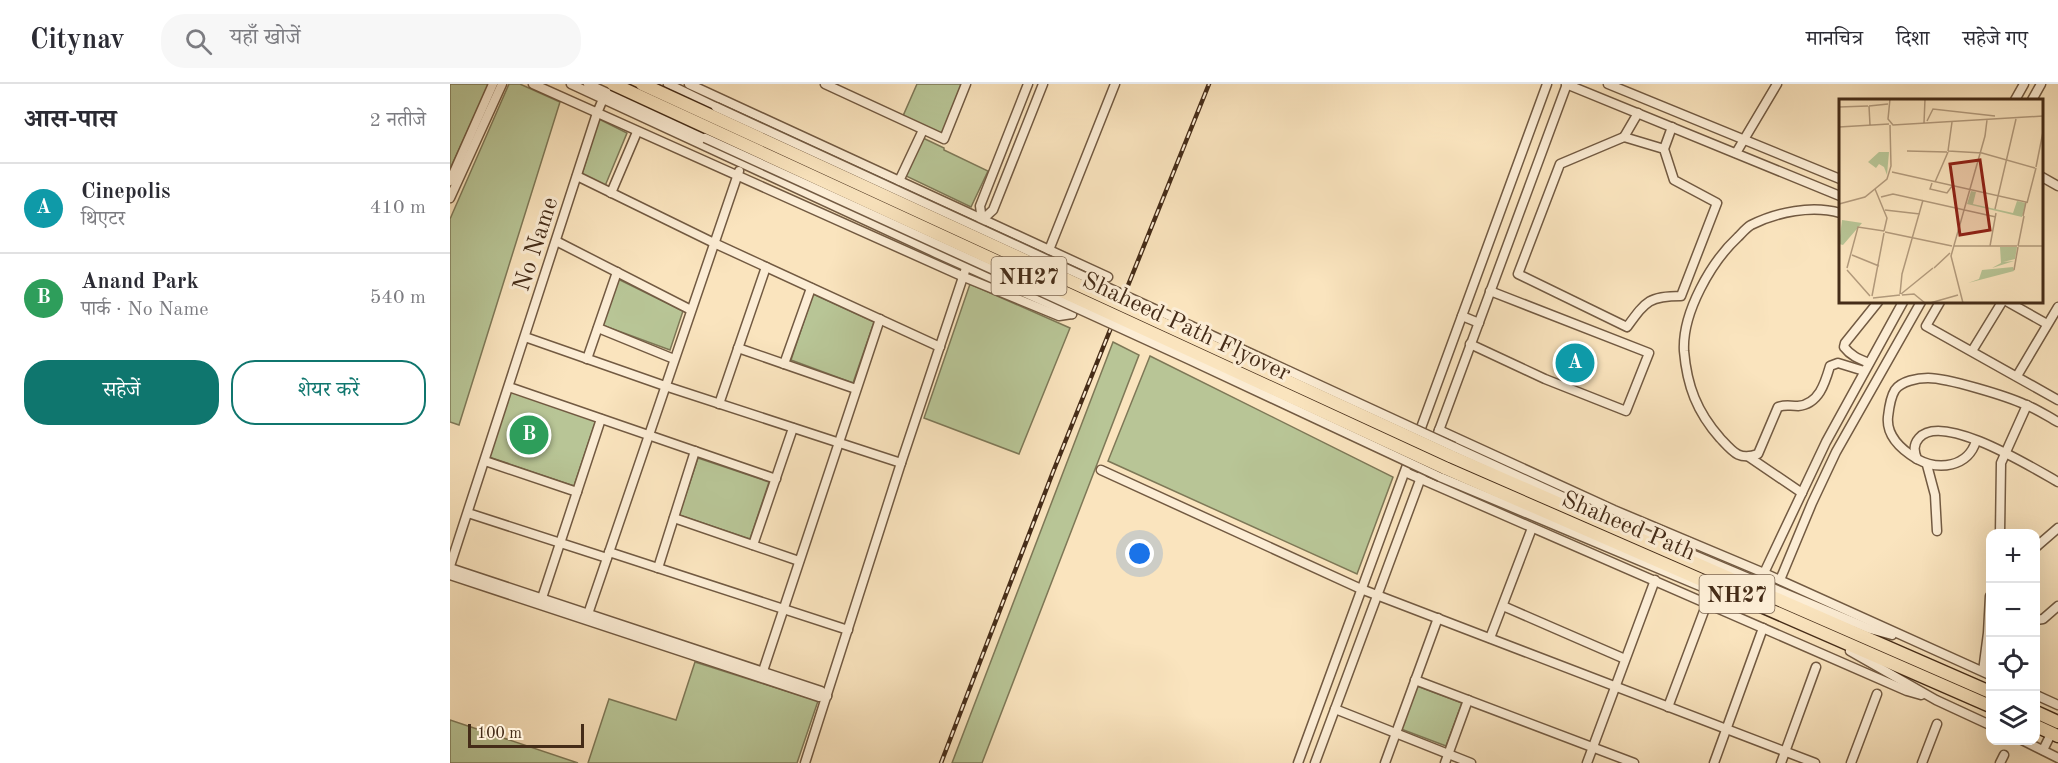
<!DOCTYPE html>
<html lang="hi">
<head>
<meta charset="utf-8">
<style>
  :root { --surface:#fff; --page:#f7f7f7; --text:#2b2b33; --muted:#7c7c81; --line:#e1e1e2; --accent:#0f766e }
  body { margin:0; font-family:"Old Standard TT","Noto Serif Devanagari",serif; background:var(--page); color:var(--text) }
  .controls { position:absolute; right:18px; bottom:18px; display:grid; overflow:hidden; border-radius:12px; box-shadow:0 6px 24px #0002 }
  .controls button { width:54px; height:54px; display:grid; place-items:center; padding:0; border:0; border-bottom:2px solid var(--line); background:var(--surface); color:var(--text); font:30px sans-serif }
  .scale { position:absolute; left:18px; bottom:15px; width:116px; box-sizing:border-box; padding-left:6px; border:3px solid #452c18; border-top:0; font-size:16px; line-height:21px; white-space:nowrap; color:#452c18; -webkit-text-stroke:4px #fcedd5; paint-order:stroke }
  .you { position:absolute; left:690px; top:470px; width:21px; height:21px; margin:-15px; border:4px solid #fff; border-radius:50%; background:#1a73e8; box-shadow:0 0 0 9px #1a73e833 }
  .badge { display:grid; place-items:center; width:39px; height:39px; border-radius:50%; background:var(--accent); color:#fff; font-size:20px; font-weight:700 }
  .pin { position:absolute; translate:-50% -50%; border:3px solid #fff; box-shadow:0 2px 6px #0006 }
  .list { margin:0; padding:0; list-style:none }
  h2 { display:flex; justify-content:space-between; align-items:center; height:78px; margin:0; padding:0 24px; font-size:26px }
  h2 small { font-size:20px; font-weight:400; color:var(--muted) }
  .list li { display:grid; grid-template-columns:39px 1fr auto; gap:18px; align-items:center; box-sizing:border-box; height:90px; padding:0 24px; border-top:2px solid var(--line) }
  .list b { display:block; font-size:22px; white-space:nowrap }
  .list p { margin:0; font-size:20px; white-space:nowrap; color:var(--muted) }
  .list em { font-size:20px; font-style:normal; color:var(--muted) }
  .actions { display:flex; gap:12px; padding:18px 24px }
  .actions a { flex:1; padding:14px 0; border:2px solid var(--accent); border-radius:24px; text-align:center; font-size:21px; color:var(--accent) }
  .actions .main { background:var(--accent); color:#fff }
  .icon { flex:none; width:33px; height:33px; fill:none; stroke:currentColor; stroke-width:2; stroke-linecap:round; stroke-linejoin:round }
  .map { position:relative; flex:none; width:1608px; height:679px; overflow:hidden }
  header { display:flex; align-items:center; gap:36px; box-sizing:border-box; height:84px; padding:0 30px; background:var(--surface); border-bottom:2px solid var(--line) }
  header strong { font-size:28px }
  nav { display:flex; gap:33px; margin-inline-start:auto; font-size:21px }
  .search { width:420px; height:54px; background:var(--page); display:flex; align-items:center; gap:15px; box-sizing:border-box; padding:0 21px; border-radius:24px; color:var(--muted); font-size:22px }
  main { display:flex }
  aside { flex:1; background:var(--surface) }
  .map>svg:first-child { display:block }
</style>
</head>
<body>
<header>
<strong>Citynav</strong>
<div class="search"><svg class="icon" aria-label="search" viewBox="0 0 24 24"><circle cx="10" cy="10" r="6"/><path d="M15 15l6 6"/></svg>यहाँ खोजें</div>
<nav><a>मानचित्र</a><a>दिशा</a><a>सहेजे गए</a></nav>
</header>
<main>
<aside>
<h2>आस-पास<small>2 नतीजे</small></h2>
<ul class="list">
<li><span class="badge" style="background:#0f9aa8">A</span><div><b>Cinepolis</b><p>थिएटर</p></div><em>410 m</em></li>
<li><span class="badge" style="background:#2e9e5b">B</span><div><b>Anand Park</b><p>पार्क · No Name</p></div><em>540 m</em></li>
</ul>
<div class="actions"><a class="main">सहेजें</a><a>शेयर करें</a></div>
</aside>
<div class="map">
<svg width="1608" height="679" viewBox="0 0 1608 679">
  <rect width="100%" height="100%" fill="#fae4be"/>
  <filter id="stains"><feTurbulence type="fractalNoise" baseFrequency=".00333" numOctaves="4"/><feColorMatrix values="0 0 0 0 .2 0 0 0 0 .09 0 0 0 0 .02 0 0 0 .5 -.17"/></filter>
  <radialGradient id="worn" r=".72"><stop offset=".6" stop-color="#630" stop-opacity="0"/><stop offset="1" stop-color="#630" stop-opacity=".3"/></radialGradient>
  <g fill="#b8c596" stroke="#7e7857" stroke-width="1.5">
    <path d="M0,0H39L0,85Z"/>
    <path d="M59,0H70L110,18L9,341L0,338V135Z"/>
    <path d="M467,0H514L492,50L453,32Z"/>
    <path d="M149,35L177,49L155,102L132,90Z"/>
    <path d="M473,54L494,64V66L538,87L521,123L456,92Z"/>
    <path d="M168,195L233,227L220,266L152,241Z"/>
    <path d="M520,200L620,244L569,370L474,334Z"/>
    <path d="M363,210L424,238L403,299L341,276Z"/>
    <path d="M663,258L689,271L532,679H502Z"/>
    <path d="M700,272L943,393L907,490L658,377Z"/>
    <path d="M61,307L146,336L124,402L39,373Z"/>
    <path d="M248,374L319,398L300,455L229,431Z"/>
    <path d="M245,578L368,617L347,679H138L159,615L226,636Z"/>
    <path d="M967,602L1012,619L996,662L951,645Z"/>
    <path d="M0,636L128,679H0Z"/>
  </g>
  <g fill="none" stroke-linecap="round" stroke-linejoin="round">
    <defs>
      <g id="minor">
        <path d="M83,0L514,193L609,232L622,230"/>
        <path d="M121,0L486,169L622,230"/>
        <path d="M138,0L255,54"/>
        <path d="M218,0L266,23"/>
        <path d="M239,0L658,193"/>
        <path d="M375,0L494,55L516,0"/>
        <path d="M1116,0L1390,112"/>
        <path d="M1158,0L1390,95"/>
        <path d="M1565,16L1574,0"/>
        <path d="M1582,16L1591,0"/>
        <path d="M1174,53L1188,29"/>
        <path d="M1214,65L1174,53L1110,80L1068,190L1177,243C1196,217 1199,212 1231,212L1267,119L1224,96L1214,65L1222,43"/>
        <path d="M1286,69L1327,0"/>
        <path d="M127,92L264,159L490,263"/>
        <path d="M1592,93L1608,102"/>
        <path d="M0,97L43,0"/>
        <path d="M449,97L473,46"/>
        <path d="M161,109L187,48"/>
        <path d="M0,114L52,0"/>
        <path d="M1390,129C1362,121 1327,128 1301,141C1296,144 1292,149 1288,153C1261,178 1232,229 1234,267C1237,302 1247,328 1270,354C1283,368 1289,377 1308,370L1328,323C1337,320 1339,322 1348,322C1369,320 1375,299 1380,282L1388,279L1414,287"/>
        <path d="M532,136L543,126L593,0"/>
        <path d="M528,149L532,136L530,122L578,0"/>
        <path d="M106,157L241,226"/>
        <path d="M599,166L665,0"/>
        <path d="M1490,218L1476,242L1608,316"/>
        <path d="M1558,218L1597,240"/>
        <path d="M1012,232L1029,239"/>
        <path d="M148,244L224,275"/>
        <path d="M75,253L215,302L451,379"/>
        <path d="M1020,260L1095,295L1176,327L1199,269L1040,207"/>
        <path d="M288,264L406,305"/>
        <path d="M1522,267L1552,218"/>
        <path d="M137,275L167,188"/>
        <path d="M1419,279C1409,275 1401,272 1394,263L1395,259L1428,218"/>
        <path d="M334,280L361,204"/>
        <path d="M1567,292L1608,223"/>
        <path d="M59,303L326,395"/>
        <path d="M269,320L316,183"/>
        <path d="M989,346L1164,426L1314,489L1540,591"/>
        <path d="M968,352L1097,0"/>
        <path d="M1526,357C1518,383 1489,387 1467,375C1464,367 1463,361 1469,354C1492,327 1583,384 1608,398"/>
        <path d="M984,360L1117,0"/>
        <path d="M1004,363L1206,455L1420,545L1442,551"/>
        <path d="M1299,373L1352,409"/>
        <path d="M1467,375C1452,366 1436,353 1438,333C1439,324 1440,314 1445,306C1451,297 1468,294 1478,294C1497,294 1557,312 1576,321C1587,325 1597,332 1608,338"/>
        <path d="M35,377L127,408"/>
        <path d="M1477,381L1485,411L1487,447"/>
        <path d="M651,386L911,505L1365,679"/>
        <path d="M955,388L1457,607L1471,611"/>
        <path d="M990,393L1257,505"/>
        <path d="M18,429L157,474"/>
        <path d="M224,434L349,477"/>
        <path d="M1550,450L1551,379L1577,321"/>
        <path d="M303,461L343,344"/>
        <path d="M1586,463L1608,444"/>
        <path d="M159,468L398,546"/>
        <path d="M0,482L147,29L153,15"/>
        <path d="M0,484L371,607L377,612"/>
        <path d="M208,484L245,367"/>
        <path d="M1314,489L1376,358L1453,218"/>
        <path d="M0,491L369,613L377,612"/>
        <path d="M1330,496L1362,419L1386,368L1471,218"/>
        <path d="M90,520L151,335"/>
        <path d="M1053,522L1175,575"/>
        <path d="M138,530L289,87"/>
        <path d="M1586,536L1593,535L1608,522"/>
        <path d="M1040,554L1082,444"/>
        <path d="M1400,567L1486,616L1540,641"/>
        <path d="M313,587L430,235"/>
        <path d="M1533,587L1538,549L1540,512"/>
        <path d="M965,596L1184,679"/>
        <path d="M1586,611L1608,621"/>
        <path d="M1218,623L1257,519"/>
        <path d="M885,625L1021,679"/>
        <path d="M1572,656L1608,674"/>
        <path d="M1593,666L1599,654"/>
        <path d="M355,679L451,379L521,169"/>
        <path d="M848,679L960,373"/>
        <path d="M865,679L976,380"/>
        <path d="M935,679L988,534"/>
        <path d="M995,679L1018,616"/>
        <path d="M1137,679L1205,496"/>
        <path d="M1264,679L1313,544"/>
        <path d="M1331,679L1366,583"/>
        <path d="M1401,679L1427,610"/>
        <path d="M1472,679L1487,640"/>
        <path d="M1550,679L1554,671"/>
      </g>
      <g id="highway">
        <path d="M1000,372L1540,608"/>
        <path d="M995,384L1540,622"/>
        <path d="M1586,628L1608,638"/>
        <path d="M1586,642L1608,652"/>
      </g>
    </defs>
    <use href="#minor" stroke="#725a42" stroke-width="11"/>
    <use href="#highway" stroke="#452c18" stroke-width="15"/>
    <use href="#minor" stroke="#fcedd5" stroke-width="8"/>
    <use href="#highway" stroke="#fae4be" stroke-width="12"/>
    <defs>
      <path id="rail" d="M491,679L603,388L759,0"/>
    </defs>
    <use href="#rail" stroke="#452c18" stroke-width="4.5"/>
    <use href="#rail" stroke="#fcedd5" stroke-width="2" stroke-dasharray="7" stroke-linecap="butt"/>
    <defs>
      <g id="minor-bridge">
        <path d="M266,23L1004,363"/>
        <path d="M255,54L738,275L990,393"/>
      </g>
      <g id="highway-bridge">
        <path d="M163,0L995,384"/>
        <path d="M192,0L1000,372"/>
      </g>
    </defs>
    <use href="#minor-bridge" stroke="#725a42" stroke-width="11" stroke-linecap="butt"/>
    <use href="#highway-bridge" stroke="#452c18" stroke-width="15" stroke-linecap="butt"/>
    <use href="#minor-bridge" stroke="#fcedd5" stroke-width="8"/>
    <use href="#highway-bridge" stroke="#fae4be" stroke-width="12"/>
  </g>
  <g text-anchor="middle" stroke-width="6" stroke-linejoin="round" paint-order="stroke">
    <g fill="#fcedd5" stroke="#7c6651" stroke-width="1.5">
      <rect x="541.5" y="173" width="75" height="38" rx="4.5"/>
      <rect x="1249.5" y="491" width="75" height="38" rx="4.5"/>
    </g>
    <g font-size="22" font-weight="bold" fill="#452c18">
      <text x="579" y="200">NH27</text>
      <text x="1287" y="518">NH27</text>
    </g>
    <g font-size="24" fill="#452c18" stroke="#fcedd5">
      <text transform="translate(85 160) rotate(-72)" y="8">No Name</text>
      <text transform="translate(737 242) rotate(25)" y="8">Shaheed Path Flyover</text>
      <text transform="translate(1179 441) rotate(23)" y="8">Shaheed Path</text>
    </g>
  </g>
  <g transform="translate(1389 15)">
    <rect width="204" height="204" fill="#fae4be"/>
    <path d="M40,53H50L48,76L45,68L40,65L37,69L29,63ZM132,92L137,93L134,105L174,114L178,102L187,104L183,118L128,105ZM3,121L23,124L4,146L0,145ZM161,148H178L176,160L164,163L175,162L153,169L162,164ZM174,168L175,172L129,184L140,180L143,171Z" fill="#b8c596"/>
    <path fill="none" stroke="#b29a7c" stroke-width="1.5" d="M51,0L49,20L54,26L204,17M30,7L49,5M30,7L31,26M0,8L29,7M88,22L94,10L156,17M85,24L86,0M0,28L50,25M68,52L108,53M109,52L143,54L196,69M109,52L113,23M197,68L204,33M53,73L187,103L184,117M96,83L109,53M93,84L91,90L108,94L113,87M36,90L48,119L45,132M42,98L54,95L157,118M188,104L197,69M0,105L26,98L48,80L52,67L51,26M156,110L177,20M46,111L81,115M46,133L113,147M115,147H178M151,147L157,114M179,147L185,117M179,147H204M13,156L40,167M8,169L19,128L45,132M95,169L111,154M8,171L31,197M175,171L179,148M61,195L63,175L84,101M62,195L94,169M63,196L75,195L86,204M33,197L45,134M34,199L61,196M91,204L119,196M124,204L112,157L146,37L148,21"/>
    <path fill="#8f2418" fill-opacity="0.15" stroke="#8f2418" stroke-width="3" d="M141,61L151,131L121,136L111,65Z"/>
    <rect width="204" height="204" fill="none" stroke="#452c18" stroke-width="3"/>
  </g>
  <rect width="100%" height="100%" filter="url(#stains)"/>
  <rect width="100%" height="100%" fill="url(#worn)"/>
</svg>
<div class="controls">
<button>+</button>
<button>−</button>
<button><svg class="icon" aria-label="locate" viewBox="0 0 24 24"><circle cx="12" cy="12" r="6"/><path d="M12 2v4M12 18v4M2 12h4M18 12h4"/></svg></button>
<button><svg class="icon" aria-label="layers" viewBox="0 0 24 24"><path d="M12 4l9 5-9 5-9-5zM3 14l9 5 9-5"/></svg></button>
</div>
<div class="scale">100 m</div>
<div class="you"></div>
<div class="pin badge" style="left:1125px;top:279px;background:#0f9aa8">A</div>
<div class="pin badge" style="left:79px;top:351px;background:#2e9e5b">B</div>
</div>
</main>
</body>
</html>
